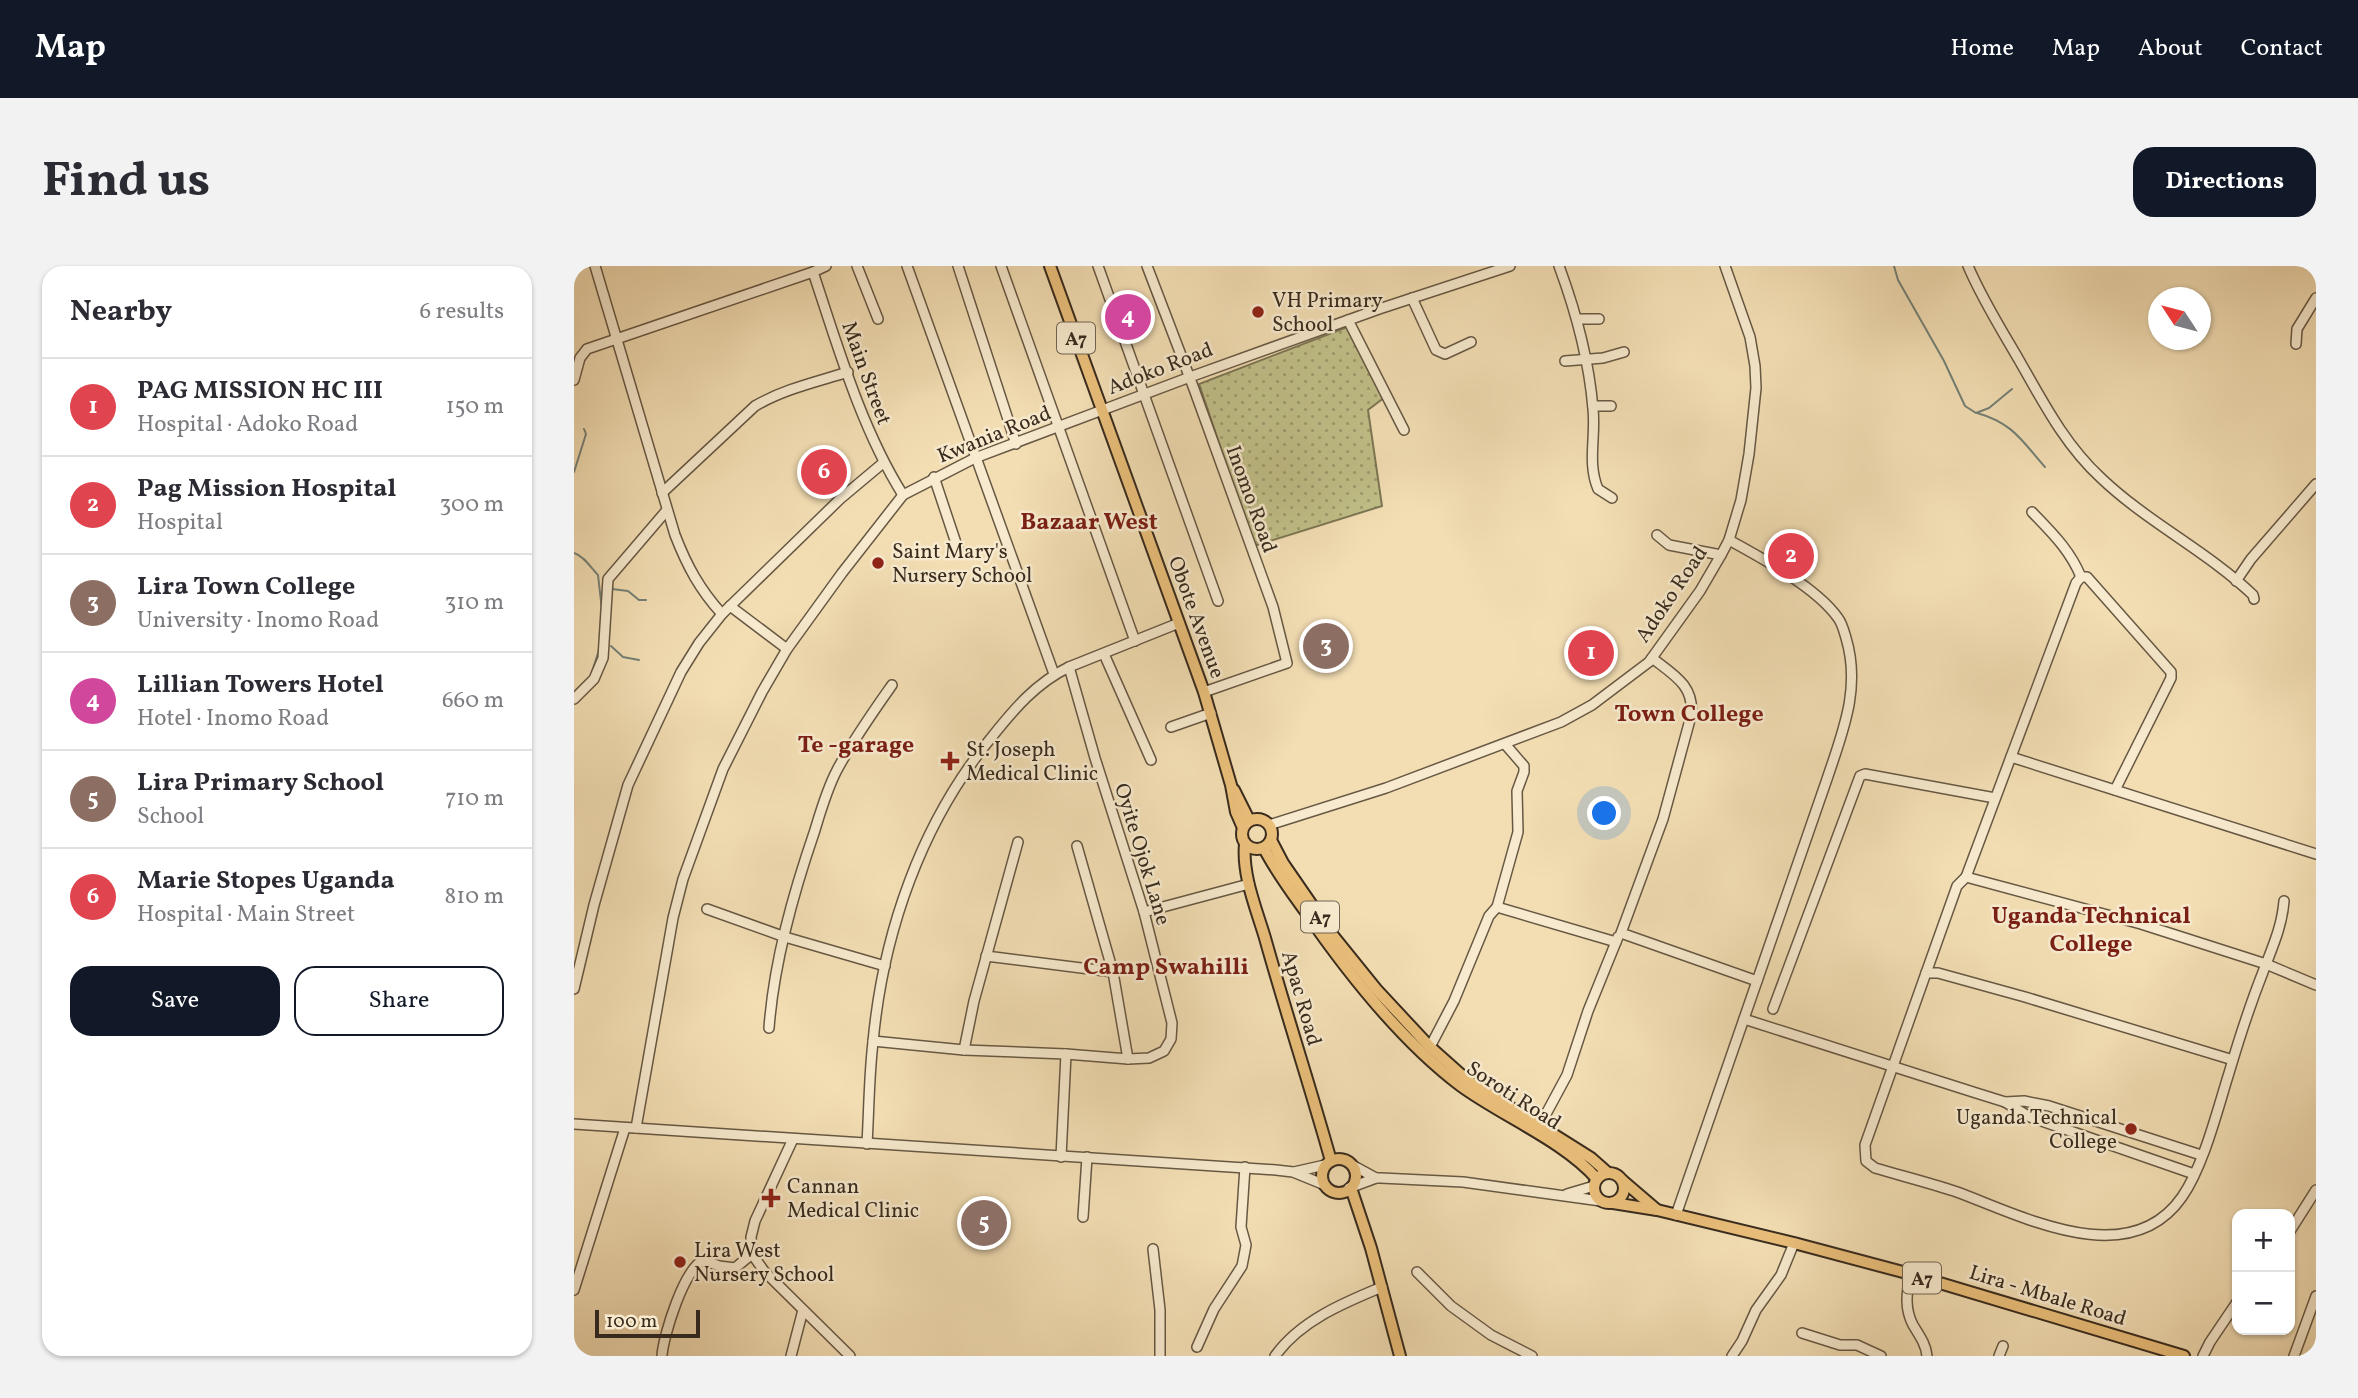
<!DOCTYPE html>
<html lang="en">
<head>
<meta charset="utf-8">
<style>
  :root { --surface:#fff; --page:#f2f2f3; --text:#2b2b33; --muted:#7c7c81; --line:#e1e1e2; --accent:#111827 }
  body { margin:0; font-family:Vollkorn,serif; background:var(--page); color:var(--text) }
  .controls { position:absolute; right:21px; bottom:21px; display:grid; overflow:hidden; border-radius:14px; box-shadow:0 2px 5px #0004 }
  .controls button { width:63px; height:63px; display:grid; place-items:center; padding:0; border:0; border-bottom:2px solid var(--line); background:var(--surface); color:var(--text); font:35px sans-serif }
  .compass { position:absolute; left:1574px; top:21px; width:63px; height:63px; border-radius:50%; background:var(--surface); box-shadow:0 2px 5px #0004; rotate:306deg }
  .scale { position:absolute; left:21px; bottom:18px; width:105px; box-sizing:border-box; padding-left:7px; border:4px solid #382b1e; border-top:0; font-size:19px; line-height:24px; white-space:nowrap; color:#382b1e; -webkit-text-stroke:5px #f7eace; paint-order:stroke }
  .you { position:absolute; left:1031px; top:548px; width:24px; height:24px; margin:-18px; border:5px solid #fff; border-radius:50%; background:#1a73e8; box-shadow:0 0 0 10px #1a73e833 }
  .badge { display:grid; place-items:center; width:46px; height:46px; border-radius:50%; background:var(--accent); color:#fff; font-size:23px; font-weight:700 }
  .pin { position:absolute; translate:-50% -50%; border:4px solid #fff; box-shadow:0 2px 7px #0006 }
  .list { margin:0; padding:0; list-style:none }
  h2 { display:flex; justify-content:space-between; align-items:center; height:91px; margin:0; padding:0 28px; font-size:30px }
  h2 small { font-size:23px; font-weight:400; color:var(--muted) }
  .list li { display:grid; grid-template-columns:46px 1fr auto; gap:21px; align-items:center; box-sizing:border-box; height:98px; padding:0 28px; border-top:2px solid var(--line) }
  .list b { display:block; font-size:26px; white-space:nowrap }
  .list p { margin:0; font-size:23px; white-space:nowrap; color:var(--muted) }
  .list em { font-size:23px; font-style:normal; color:var(--muted) }
  .actions { display:flex; gap:14px; padding:21px 28px }
  .actions a { flex:1; padding:16px 0; border:2px solid var(--accent); border-radius:21px; text-align:center; font-size:24px; color:var(--accent) }
  .actions .main { background:var(--accent); color:#fff }
  .map { position:relative; flex:none; width:1742px; height:1090px; overflow:hidden; border-radius:21px }
  header { display:flex; align-items:center; gap:42px; box-sizing:border-box; height:98px; padding:0 35px; background:var(--accent); color:#fff }
  header strong { font-size:33px }
  nav { display:flex; gap:38px; margin-inline-start:auto; font-size:24px }
  .intro { display:flex; align-items:center; justify-content:space-between; box-sizing:border-box; height:168px; padding:0 42px }
  h1 { margin:0; font-size:49px }
  .button { padding:18px 32px; border-radius:21px; background:var(--accent); color:#fff; font-size:24px; font-weight:700 }
  main { display:flex; gap:42px; padding:0 42px }
  aside { flex:1; background:var(--surface); border-radius:21px; box-shadow:0 2px 5px #0004 }
  .map>svg:first-child { display:block }
</style>
</head>
<body>
<header>
<strong>Map</strong>
<nav><a>Home</a><a>Map</a><a>About</a><a>Contact</a></nav>
</header>
<div class="intro"><h1>Find us</h1><a class="button">Directions</a></div>
<main>
<aside>
<h2>Nearby<small>6 results</small></h2>
<ul class="list">
<li><span class="badge" style="background:#e0444e">1</span><div><b>PAG MISSION HC III</b><p>Hospital · Adoko Road</p></div><em>150 m</em></li>
<li><span class="badge" style="background:#e0444e">2</span><div><b>Pag Mission Hospital</b><p>Hospital</p></div><em>300 m</em></li>
<li><span class="badge" style="background:#8d6e63">3</span><div><b>Lira Town College</b><p>University · Inomo Road</p></div><em>310 m</em></li>
<li><span class="badge" style="background:#d1479c">4</span><div><b>Lillian Towers Hotel</b><p>Hotel · Inomo Road</p></div><em>660 m</em></li>
<li><span class="badge" style="background:#8d6e63">5</span><div><b>Lira Primary School</b><p>School</p></div><em>710 m</em></li>
<li><span class="badge" style="background:#e0444e">6</span><div><b>Marie Stopes Uganda</b><p>Hospital · Main Street</p></div><em>810 m</em></li>
</ul>
<div class="actions"><a class="main">Save</a><a>Share</a></div>
</aside>
<div class="map">
<svg width="1742" height="1090" viewBox="0 0 1742 1090">
  <defs>
    <pattern id="grass-dots" width="8" height="8" patternUnits="userSpaceOnUse" patternTransform="scale(1.75)"><rect width="8" height="8" fill="#c1c089"/><path d="M2 2h.1M6 6h.1" fill="none" stroke="#9e9c6f" stroke-width="1.8" stroke-linecap="round"/></pattern>
  </defs>
  <rect width="100%" height="100%" fill="#f3deb4"/>
  <filter id="stains"><feTurbulence type="fractalNoise" baseFrequency=".00286" numOctaves="4"/><feColorMatrix values="0 0 0 0 .2 0 0 0 0 .09 0 0 0 0 .02 0 0 0 .5 -.17"/></filter>
  <radialGradient id="worn" r=".72"><stop offset=".6" stop-color="#630" stop-opacity="0"/><stop offset="1" stop-color="#630" stop-opacity=".3"/></radialGradient>
  <path fill="url(#grass-dots)" stroke="#7c7654" stroke-width="2" d="M776,60L811,131L794,144L808,240L680,280L625,118Z"/>
  <g fill="none" stroke-linecap="round" stroke-linejoin="round">
    <g stroke="#748177" stroke-width="2">
      <path d="M1320,0L1324,14L1370,95L1391,140L1402,147L1415,142L1438,123"/>
      <path d="M1403,147C1439,157 1448,175 1471,201"/>
      <path d="M0,206L12,168L10,163"/>
      <path d="M0,287C10,290 17,302 24,309L28,344"/>
      <path d="M38,323L54,325L65,334H72"/>
      <path d="M37,380L49,391L65,394"/>
      <path d="M17,409L25,384"/>
    </g>
    <defs>
      <g id="minor">
        <path d="M21,0L101,269C113,300 126,324 148,348"/>
        <path d="M252,0L239,6C264,81 287,162 329,229"/>
        <path d="M283,0L304,53"/>
        <path d="M333,0L480,408"/>
        <path d="M384,0L442,178"/>
        <path d="M427,0L561,375"/>
        <path d="M524,0L644,335"/>
        <path d="M573,0L620,123L699,341L713,397L630,426"/>
        <path d="M985,0C1002,46 1015,94 1019,143C1022,171 1013,197 1024,223L1038,232"/>
        <path d="M1394,0C1408,33 1427,63 1445,94C1469,136 1491,179 1527,212C1573,256 1633,285 1679,329L1680,333"/>
        <path d="M838,32L862,84L871,88L897,76"/>
        <path d="M1003,53H1025"/>
        <path d="M774,54L830,164"/>
        <path d="M1722,78L1723,63L1742,32"/>
        <path d="M991,95L1029,92L1050,86"/>
        <path d="M0,114L6,92L13,83L239,6"/>
        <path d="M1019,140H1037"/>
        <path d="M360,211L385,286"/>
        <path d="M88,227L181,140C210,123 242,116 274,106"/>
        <path d="M1458,246C1478,267 1496,284 1507,311"/>
        <path d="M1083,269L1095,279L1147,289"/>
        <path d="M1662,315L1677,293L1742,218"/>
        <path d="M156,340L213,383"/>
        <path d="M530,388L577,494"/>
        <path d="M1078,392C1100,409 1121,420 1117,450L1089,553L1047,667L1183,715"/>
        <path d="M0,433L20,413L29,392L34,313L93,244"/>
        <path d="M597,461L637,447"/>
        <path d="M1437,491L1742,588"/>
        <path d="M695,559L812,522L987,456L1018,439L1075,396L1126,325L1147,289L1155,274L1167,234L1175,188L1182,122L1181,100L1176,71L1151,0"/>
        <path d="M503,580L539,706L554,793"/>
        <path d="M1392,611L1502,317L1507,311H1513L1597,406V412L1541,524"/>
        <path d="M923,641L944,566L943,525L950,506V500L931,478"/>
        <path d="M133,643L211,671L311,700"/>
        <path d="M570,646L675,618"/>
        <path d="M412,690L539,706"/>
        <path d="M1352,707L1383,620L1392,611L1567,658L1692,698L1742,719"/>
        <path d="M0,723L20,639L54,519L107,406L125,377L148,348L266,233L309,197"/>
        <path d="M1199,743L1286,510L1291,508L1421,532"/>
        <path d="M1170,753L1399,826L1431,836L1450,835L1475,840L1627,889"/>
        <path d="M195,762C200,695 219,628 241,564C247,544 253,523 263,504C279,474 299,446 318,419"/>
        <path d="M299,775L390,784L492,788L554,793L575,792L590,785L597,773L598,757L570,646L521,492L495,401"/>
        <path d="M856,781L880,735L915,650L923,641L1042,676"/>
        <path d="M390,784L400,735L444,576"/>
        <path d="M1659,794L1451,731L1364,707H1352L1291,879L1292,895L1301,902C1328,910 1356,917 1383,926C1448,950 1555,1007 1608,931C1630,899 1643,845 1655,807C1665,773 1676,739 1689,706C1698,682 1708,661 1710,635"/>
        <path d="M1431,836L1456,851L1620,908"/>
        <path d="M0,858L702,904L719,906L751,919"/>
        <path d="M965,861L993,809L1014,745L1044,671"/>
        <path d="M62,862L99,652L109,613L149,503L188,426L213,383L268,307L329,229L401,192L616,111L805,43L936,0"/>
        <path d="M219,873L181,955L177,971L178,988L190,1005L276,1090"/>
        <path d="M293,878C295,844 295,810 299,776C309,667 347,557 417,472C440,443 462,417 495,401L605,357"/>
        <path d="M487,891L492,788"/>
        <path d="M778,899L802,912"/>
        <path d="M720,906L751,899"/>
        <path d="M775,922L802,912H807L889,916L1027,935"/>
        <path d="M993,928L1020,920"/>
        <path d="M1102,949L1253,513C1269,465 1287,422 1272,372C1270,365 1268,357 1264,352C1243,322 1188,292 1155,274"/>
        <path d="M509,951L513,891"/>
        <path d="M1716,965L1742,924"/>
        <path d="M579,983L586,1044V1090"/>
        <path d="M843,1006L877,1040L917,1069L958,1090"/>
        <path d="M1336,1008C1333,1026 1330,1042 1339,1059C1345,1069 1352,1078 1353,1090"/>
        <path d="M0,1024L51,862"/>
        <path d="M1228,1067L1266,1079H1283L1307,1090"/>
        <path d="M623,1081L640,1043L668,1000L672,979L667,961L671,901"/>
        <path d="M88,1090C89,1070 111,1000 130,994L145,1000L161,1002L178,988"/>
        <path d="M217,1090L229,1044"/>
        <path d="M701,1090C726,1055 769,1037 808,1021"/>
        <path d="M1158,1090L1168,1075L1182,1044L1207,1009L1220,977"/>
        <path d="M1425,1090L1429,1080"/>
        <path d="M1629,1090L1636,1076L1663,1036"/>
        <path d="M1720,1090L1742,1030"/>
      </g>
      <g id="major">
        <path d="M476,0L630,426L657,519L662,546L669,562"/>
        <path d="M660,524L675,554"/>
        <circle cx="683" cy="568" r="15"/>
        <path d="M697,574L709,597L760,671L802,723L856,781L893,814L1017,892L1034,907"/>
        <path d="M671,578C668,609 682,642 691,672C712,747 736,820 757,895"/>
        <path d="M690,582C701,604 716,624 731,645C773,706 826,774 887,820C928,850 990,875 1023,913"/>
        <circle cx="765" cy="910" r="17"/>
        <circle cx="1035" cy="922" r="15"/>
        <path d="M1048,914L1083,944"/>
        <path d="M777,922L797,982L826,1090"/>
        <path d="M1039,937L1083,944L1220,977L1329,1006L1610,1090"/>
      </g>
    </defs>
    <use href="#minor" stroke="#675844" stroke-width="12"/>
    <use href="#major" stroke="#382b1e" stroke-width="14"/>
    <use href="#minor" stroke="#f7eace" stroke-width="9"/>
    <use href="#major" stroke="#eabf7a" stroke-width="10"/>
  </g>
  <g fill="#8f2418" stroke="#f7eace" stroke-width="2.5">
    <circle cx="684" cy="46" r="7"/>
    <circle cx="304" cy="297" r="7"/>
    <path d="M372.5 484.5h7v7h7v7h-7v7h-7v-7h-7v-7h7z"/>
    <circle cx="1557" cy="863" r="7"/>
    <path d="M193.5 921.5h7v7h7v7h-7v7h-7v-7h-7v-7h7z"/>
    <circle cx="106" cy="996" r="7"/>
  </g>
  <g text-anchor="middle" stroke-width="5" stroke-linejoin="round" paint-order="stroke">
    <g fill="#f7eace" stroke="#716453" stroke-width="2">
      <rect x="483" y="56.5" width="38" height="31" rx="5"/>
      <rect x="727" y="635.5" width="38" height="31" rx="5"/>
      <rect x="1329" y="996.5" width="38" height="31" rx="5"/>
    </g>
    <g font-size="19" font-weight="bold" fill="#382b1e">
      <text x="502" y="79">A7</text>
      <text x="746" y="658">A7</text>
      <text x="1348" y="1019">A7</text>
    </g>
    <g font-size="21" fill="#382b1e" stroke="#f7eace" text-anchor="start">
      <text x="698" y="41">VH Primary<tspan x="698" dy="24">School</tspan></text>
      <text x="318" y="292">Saint Mary's<tspan x="318" dy="24">Nursery School</tspan></text>
      <text x="392" y="490">St. Joseph<tspan x="392" dy="24">Medical Clinic</tspan></text>
      <text x="1543" y="858" text-anchor="end">Uganda Technical<tspan x="1543" dy="24">College</tspan></text>
      <text x="213" y="927">Cannan<tspan x="213" dy="24">Medical Clinic</tspan></text>
      <text x="120" y="991">Lira West<tspan x="120" dy="24">Nursery School</tspan></text>
    </g>
    <g font-size="21" fill="#382b1e" stroke="#f7eace">
      <text transform="translate(586 102) rotate(-21)" y="7">Adoko Road</text>
      <text transform="translate(293 107) rotate(70)" y="7">Main Street</text>
      <text transform="translate(420 168) rotate(-22)" y="7">Kwania Road</text>
      <text transform="translate(678 233) rotate(70)" y="7">Inomo Road</text>
      <text transform="translate(1097 328) rotate(-56)" y="7">Adoko Road</text>
      <text transform="translate(623 351) rotate(70)" y="7">Obote Avenue</text>
      <text transform="translate(569 588) rotate(73)" y="7">Oyite Ojok Lane</text>
      <text transform="translate(728 732) rotate(74)" y="7">Apac Road</text>
      <text transform="translate(940 829) rotate(33)" y="7">Soroti Road</text>
      <text transform="translate(1474 1029) rotate(17)" y="7">Lira - Mbale Road</text>
    </g>
    <g font-size="24" font-weight="bold" fill="#7a1f14" stroke="#f7eace">
      <text x="515" y="263">Bazaar West</text>
      <text x="1115" y="455">Town College</text>
      <text x="282" y="486">Te -garage</text>
      <text x="1517" y="657">Uganda Technical<tspan x="1517" dy="28">College</tspan></text>
      <text x="592" y="708">Camp Swahilli</text>
    </g>
  </g>
  <rect width="100%" height="100%" filter="url(#stains)"/>
  <rect width="100%" height="100%" fill="url(#worn)"/>
</svg>
<div class="controls">
<button>+</button>
<button>−</button>
</div>
<svg class="compass" viewBox="-18 -18 36 36"><path d="M0-13l5 13h-10z" fill="#e53935"/><path d="M0 13l5-13h-10z" fill="#7c7c81"/></svg>
<div class="scale">100 m</div>
<div class="you"></div>
<div class="pin badge" style="left:1017px;top:387px;background:#e0444e">1</div>
<div class="pin badge" style="left:1217px;top:290px;background:#e0444e">2</div>
<div class="pin badge" style="left:752px;top:380px;background:#8d6e63">3</div>
<div class="pin badge" style="left:554px;top:51px;background:#d1479c">4</div>
<div class="pin badge" style="left:410px;top:957px;background:#8d6e63">5</div>
<div class="pin badge" style="left:250px;top:206px;background:#e0444e">6</div>
</div>
</main>
</body>
</html>
